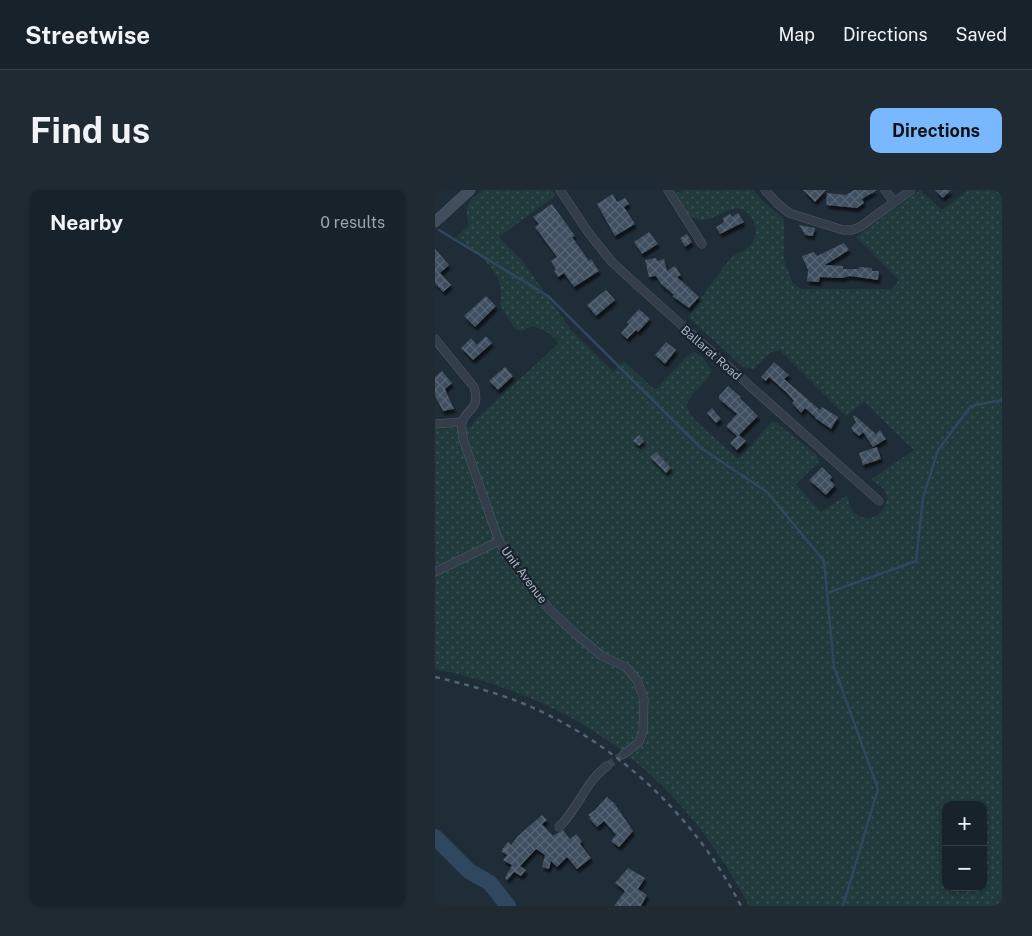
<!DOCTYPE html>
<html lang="en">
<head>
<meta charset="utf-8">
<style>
  :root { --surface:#17222b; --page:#202a33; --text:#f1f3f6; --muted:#9ea4a9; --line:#363f47; --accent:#79b8ff }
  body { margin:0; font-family:"Public Sans",sans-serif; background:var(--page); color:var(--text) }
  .controls { position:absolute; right:15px; bottom:15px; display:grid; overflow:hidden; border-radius:10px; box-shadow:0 1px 4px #0004 }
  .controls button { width:45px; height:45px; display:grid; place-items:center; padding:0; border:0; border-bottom:1px solid var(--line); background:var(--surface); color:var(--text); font:25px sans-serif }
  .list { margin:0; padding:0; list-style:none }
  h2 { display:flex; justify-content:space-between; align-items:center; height:65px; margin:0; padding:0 20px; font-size:21px }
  h2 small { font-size:16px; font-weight:400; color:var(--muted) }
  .map { position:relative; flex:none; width:567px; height:716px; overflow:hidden; border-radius:10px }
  header { display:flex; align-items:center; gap:30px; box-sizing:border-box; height:70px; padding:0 25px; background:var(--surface); border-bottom:1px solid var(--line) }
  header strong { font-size:24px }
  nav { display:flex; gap:28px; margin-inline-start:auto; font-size:18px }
  .intro { display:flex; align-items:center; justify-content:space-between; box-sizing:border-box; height:120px; padding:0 30px }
  h1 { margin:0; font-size:35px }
  .button { padding:12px 22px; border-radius:10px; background:var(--accent); color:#111; font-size:18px; font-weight:700 }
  main { display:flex; gap:30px; padding:0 30px }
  aside { flex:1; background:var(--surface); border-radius:10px; box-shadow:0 1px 4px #0004 }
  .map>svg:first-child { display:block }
</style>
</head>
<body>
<header>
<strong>Streetwise</strong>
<nav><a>Map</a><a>Directions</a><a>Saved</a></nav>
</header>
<div class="intro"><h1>Find us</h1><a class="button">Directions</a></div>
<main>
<aside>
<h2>Nearby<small>0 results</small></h2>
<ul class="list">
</ul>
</aside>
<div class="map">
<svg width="567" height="716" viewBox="0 0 567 716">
  <defs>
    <pattern id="grass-dots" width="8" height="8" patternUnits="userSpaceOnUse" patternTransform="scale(1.25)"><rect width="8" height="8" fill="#213a3b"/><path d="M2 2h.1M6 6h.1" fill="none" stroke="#3f5456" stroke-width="1.8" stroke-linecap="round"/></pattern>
    <pattern id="building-cross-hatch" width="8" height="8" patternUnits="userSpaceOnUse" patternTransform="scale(1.25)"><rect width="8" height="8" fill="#3f4f5e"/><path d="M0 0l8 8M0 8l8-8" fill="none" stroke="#586674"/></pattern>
    <filter id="shadow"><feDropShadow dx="2" dy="4" stdDeviation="1" flood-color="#0009"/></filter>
  </defs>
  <rect width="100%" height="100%" fill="#1f2d39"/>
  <path fill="url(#grass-dots)" fill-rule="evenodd" d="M47,0H117L121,5L64,47L86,69L137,141L178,182L189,171L219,199L222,198L253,165L259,162C267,165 273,173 276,181L274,187L260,201L251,215L255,224L263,233L302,268L308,265L336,232L342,233L382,265L384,272L361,294L386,322L412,305C414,311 415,319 420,323C440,342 471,304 435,290L479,260L429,212L411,226L345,160L335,163L318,179L308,177L253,127C267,108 280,86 296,68C301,63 310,61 315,56C321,49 322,38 318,30C300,0 280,39 259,28C249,23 245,13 240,4L247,0H319L325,8L349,30V70L357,92L366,99H457L464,90L421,47L485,0L507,20L534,0H567V716H314C246,586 144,508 0,479V239L36,237L41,229L124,153L114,143L98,136L86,141L80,139L65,115C72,82 43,64 21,47L34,35C29,15 32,13 47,0ZM511,615H548V697H511Z"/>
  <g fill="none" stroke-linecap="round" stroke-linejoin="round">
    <g stroke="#2f4860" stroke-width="2.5">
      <path d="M4,40L113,106L266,258L332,302L389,371L399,477L443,599L408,716"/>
      <path d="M392,403L481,371L488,308L503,260L536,216L567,210"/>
    </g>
    <path stroke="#2f4860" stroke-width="16" d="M0,647L34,681L55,693L73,716"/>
  </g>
  <g fill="url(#building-cross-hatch)" filter="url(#shadow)">
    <path d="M368,0H391L380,12Z"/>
    <path d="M419,0H442L427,9L429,13L422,18L391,15L392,3L411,5Z"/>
    <path d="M500,0H516L508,8Z"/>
    <path d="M178,4L182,12L190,8L194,14L189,17L200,34L180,46L162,14Z"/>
    <path d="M117,14L140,46L137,47L154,71L156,69L164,81L139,97L129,83L123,87L119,81L121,80L116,71L122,67L100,37L104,34L98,27Z"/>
    <path d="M303,23L309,32L285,44L281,37L288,33L289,31L288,28L295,24L297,27Z"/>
    <path d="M364,35L380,38L378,46L370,45Z"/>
    <path d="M214,42L223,54L207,64L199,52Z"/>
    <path d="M252,44L257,52L250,57L245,48Z"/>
    <path d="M409,53L414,60L390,75L408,76V79H424V77L437,78V81H444L443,90L415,86L407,88L385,87L384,92L372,91L373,80L367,66L379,62L382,66Z"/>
    <path d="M0,59L14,75L5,83L16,95L8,102L0,93Z"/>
    <path d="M221,68L222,71L229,69L232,81L240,76L246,85L242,87L264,107L254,118L237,106L239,105L226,94L221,86L214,87L210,70Z"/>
    <path d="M171,100L180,110L161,126L152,115Z"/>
    <path d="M51,106L61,116L40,137L29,126Z"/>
    <path d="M204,119L215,129L203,142L201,140L192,149L186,143L194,134L192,132Z"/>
    <path d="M51,146L57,153L38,170L26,158L36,148L42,155Z"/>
    <path d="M231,152L241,160L230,174L220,165Z"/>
    <path d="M339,172L354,185L349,189L385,220L387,217L403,227L396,239L380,228V227L370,218L366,223L357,213L359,211L352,203L334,187L331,191L326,187Z"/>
    <path d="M70,177L78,186L63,200L54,191Z"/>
    <path d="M7,181L17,193L10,199L19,219L8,221L0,206V187Z"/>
    <path d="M293,196L306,207L305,208L323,226L304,245L311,251L302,260L295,253L302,246L291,236L302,224L284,209V206Z"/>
    <path d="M277,218L286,229L281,233L272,223Z"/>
    <path d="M419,225L441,244L445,240L451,249L438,257L428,242L424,246L418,241L416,238L421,232L418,227Z"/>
    <path d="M204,245L209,251L204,256L198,251Z"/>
    <path d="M442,257L446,269L428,275L424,263Z"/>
    <path d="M221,262L236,278L231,283L215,267Z"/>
    <path d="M387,277L397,287L395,290L400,295L391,305L374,290Z"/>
    <path d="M172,607L179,613L198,641L184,657L176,651L181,645L169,631L162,637L154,628L156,627L153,625L160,620Z"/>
    <path d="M107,625L112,630L107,634L118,646L128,640L135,649L141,644L147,651L145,654L156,668L142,679L132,667L122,677L116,671L114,679L107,677L110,665L101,659L85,676L91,680L86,686L79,682L72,690L70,688L77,675L68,670L72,665L66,661L73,652L76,655L83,646Z"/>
    <path d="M193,678L210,688L203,699L212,705L206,716H179L190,701L180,693Z"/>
  </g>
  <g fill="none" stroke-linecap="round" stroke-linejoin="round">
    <path stroke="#34424e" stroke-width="8" stroke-dasharray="8 4" stroke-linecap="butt" d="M172,576L189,564"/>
    <defs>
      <g id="street">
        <path d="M125,0L153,42L176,71L203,96L444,311"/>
        <path d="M233,0L267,54"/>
        <path d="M330,0L342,13L354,23L408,40H417L425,37L476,0"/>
        <path d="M450,0L459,12"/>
        <path d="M0,149L39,197C46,220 31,218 27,233C26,238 28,245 28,249L64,351L84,382L114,419L143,446L167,466L191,477L202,490L209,509L208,541L204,552L189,564"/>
        <path d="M0,234L27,232"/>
        <path d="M0,382L64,351"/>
        <path d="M124,637C143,619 151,591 172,576"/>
      </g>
      <path id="secondary" d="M0,32L35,0"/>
    </defs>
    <use href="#street" stroke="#505c67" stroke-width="9"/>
    <use href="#secondary" stroke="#505c67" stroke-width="11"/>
    <use href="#street" stroke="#333e4a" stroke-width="8"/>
    <use href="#secondary" stroke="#404e5d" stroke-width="10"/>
    <path stroke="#546371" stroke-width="2.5" stroke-dasharray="5 5" stroke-linecap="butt" d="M0,487C30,494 59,502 87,513C181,552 260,626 306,716"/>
  </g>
  <g text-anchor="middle" stroke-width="4.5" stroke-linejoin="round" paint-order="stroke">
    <g font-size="12" fill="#adb9c6" stroke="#18232e">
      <text transform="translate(276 163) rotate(41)" y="4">Ballarat Road</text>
      <text transform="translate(89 385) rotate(53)" y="4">Unit Avenue</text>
    </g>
  </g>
</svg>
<div class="controls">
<button>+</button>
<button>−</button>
</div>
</div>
</main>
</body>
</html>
